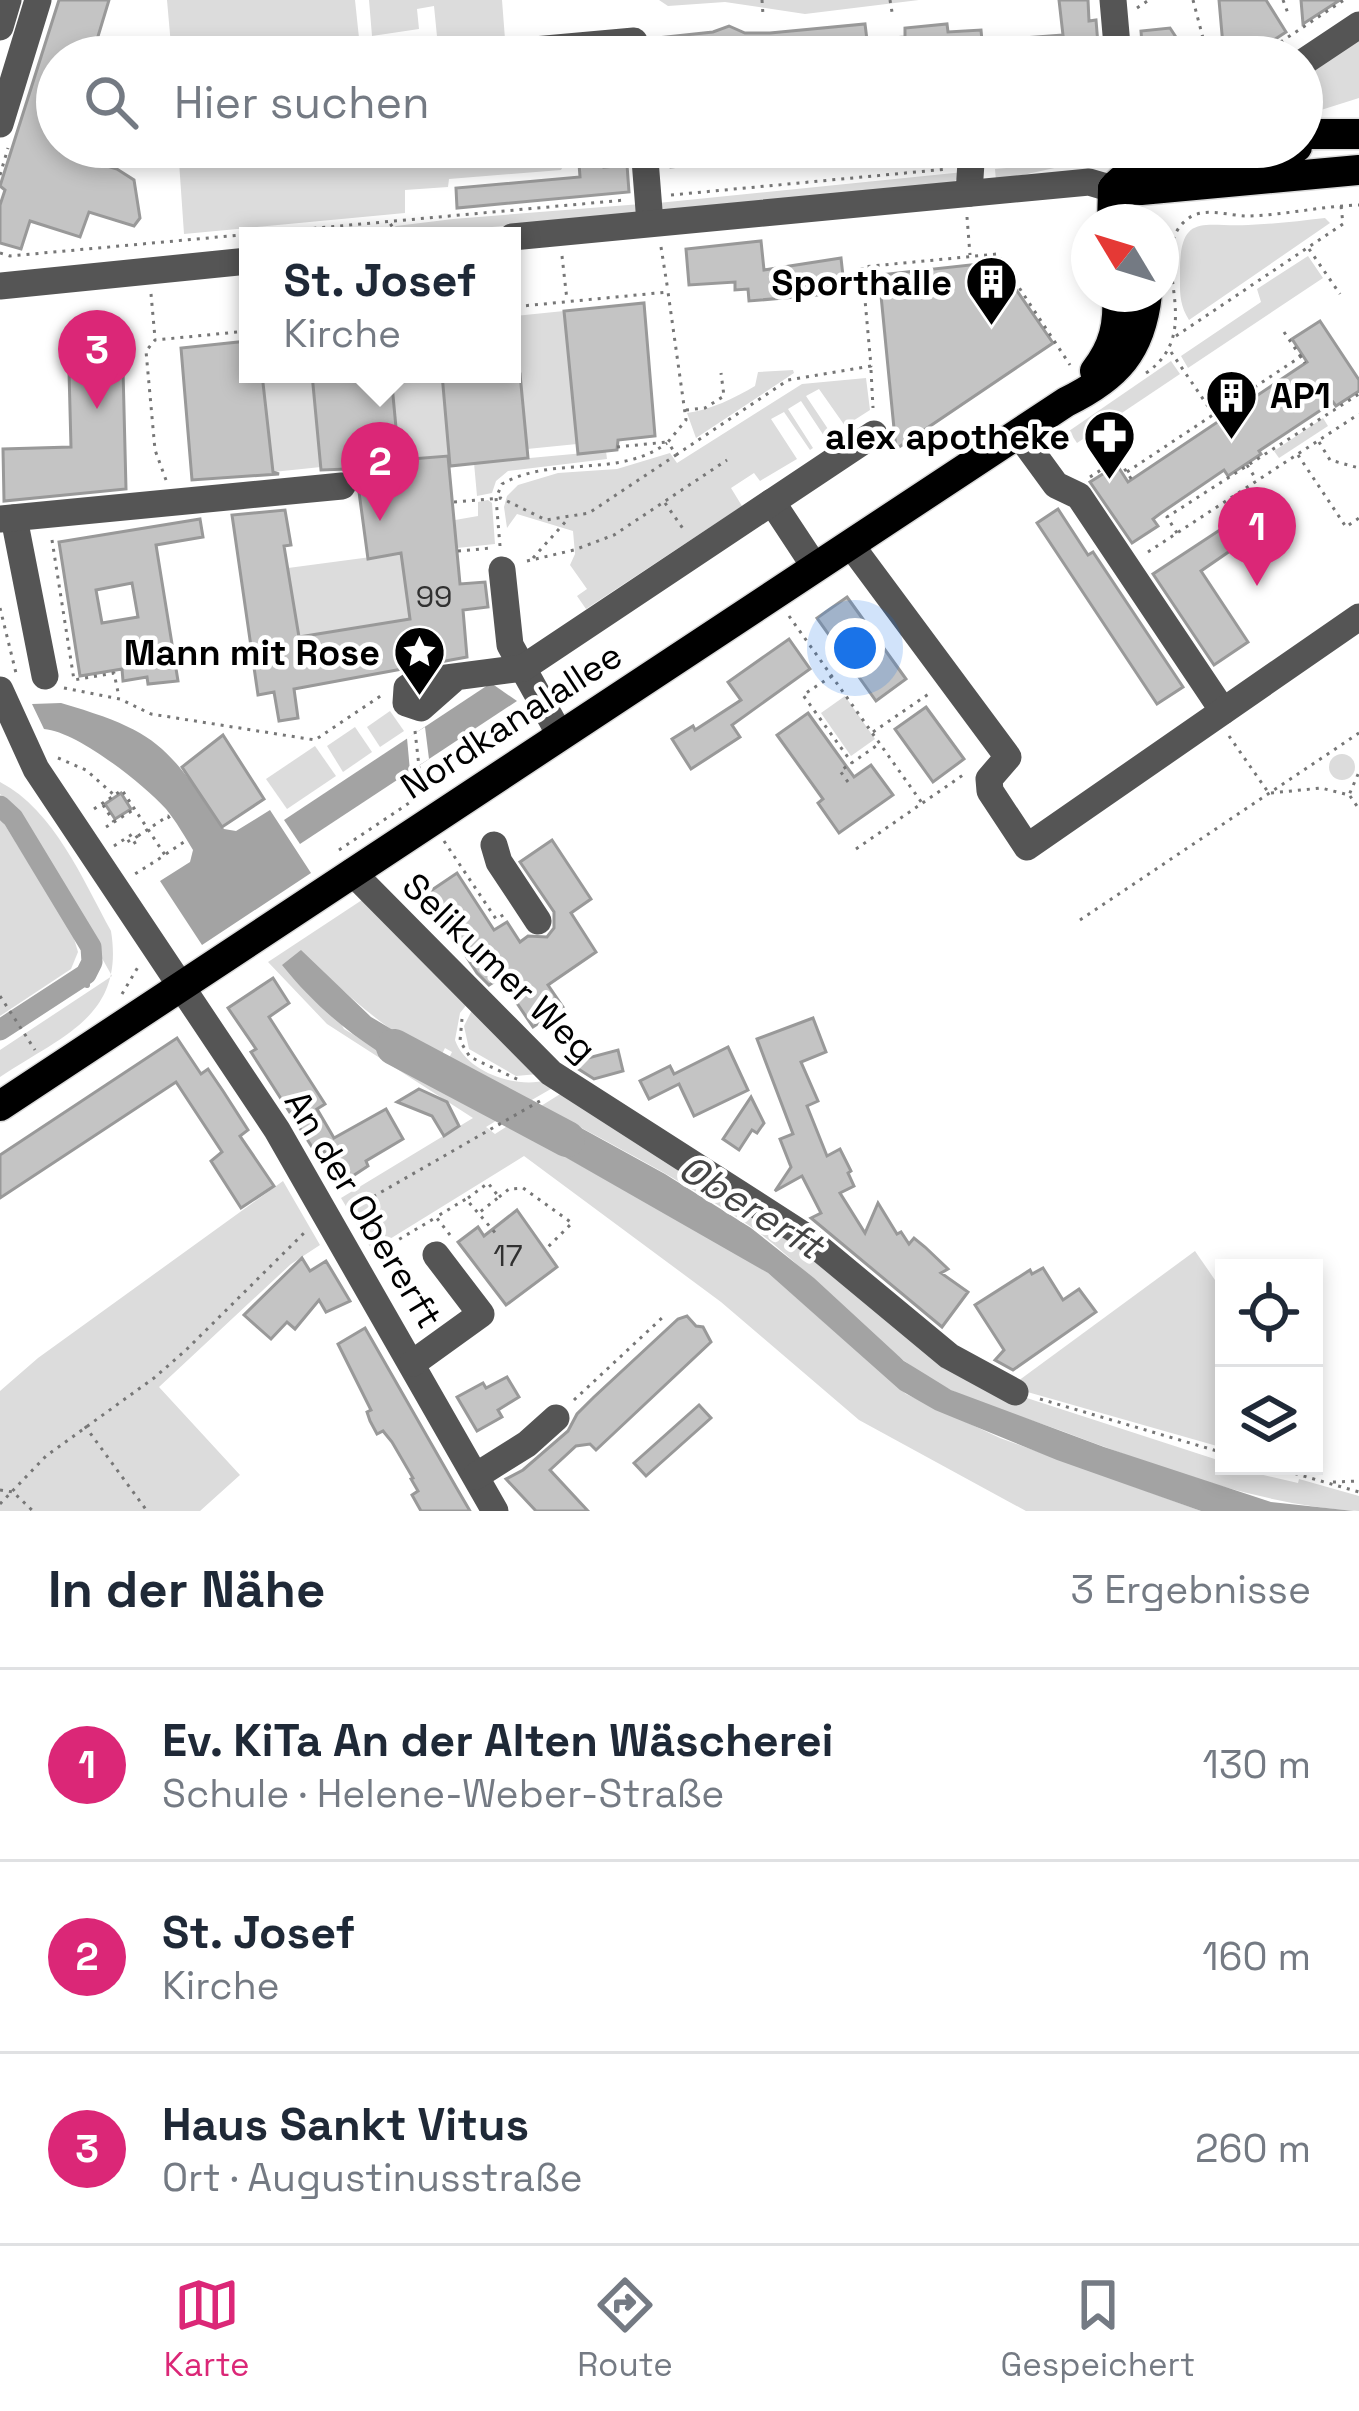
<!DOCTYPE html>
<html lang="de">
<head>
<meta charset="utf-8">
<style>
  :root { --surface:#fff; --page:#f2f2f3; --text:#1f2937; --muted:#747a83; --line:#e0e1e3; --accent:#db2777 }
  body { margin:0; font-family:"Space Grotesk",sans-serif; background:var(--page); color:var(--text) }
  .controls { position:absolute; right:36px; bottom:36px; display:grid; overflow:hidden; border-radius:0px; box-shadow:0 6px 18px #0003 }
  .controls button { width:108px; height:108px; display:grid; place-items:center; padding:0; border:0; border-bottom:3px solid var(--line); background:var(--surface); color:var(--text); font:60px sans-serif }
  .compass { position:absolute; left:1071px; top:204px; width:108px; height:108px; border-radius:50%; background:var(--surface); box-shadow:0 6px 18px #0003; rotate:308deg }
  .you { position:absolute; left:855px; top:648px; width:42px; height:42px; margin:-30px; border:9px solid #fff; border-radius:50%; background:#1a73e8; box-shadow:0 0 0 18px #1a73e833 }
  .badge { display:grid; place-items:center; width:78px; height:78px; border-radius:50%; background:var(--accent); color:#fff; font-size:39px; font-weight:700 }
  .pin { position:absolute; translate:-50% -99px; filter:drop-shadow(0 3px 6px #0008) }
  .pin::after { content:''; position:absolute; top:63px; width:42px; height:36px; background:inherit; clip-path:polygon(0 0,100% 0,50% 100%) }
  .popup { position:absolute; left:239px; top:227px; width:282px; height:156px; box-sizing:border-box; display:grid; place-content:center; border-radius:0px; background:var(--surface); filter:drop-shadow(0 3px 9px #0005); font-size:39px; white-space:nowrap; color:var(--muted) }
  .popup b { font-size:45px; color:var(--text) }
  .popup::after { content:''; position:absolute; left:50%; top:100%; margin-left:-24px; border:24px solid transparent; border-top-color:var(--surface) }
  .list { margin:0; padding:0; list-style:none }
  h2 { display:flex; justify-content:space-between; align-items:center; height:156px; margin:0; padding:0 48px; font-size:51px }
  h2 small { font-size:39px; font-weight:400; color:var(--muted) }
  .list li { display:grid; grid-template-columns:78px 1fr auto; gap:36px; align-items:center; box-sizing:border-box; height:192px; padding:0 48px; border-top:3px solid var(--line) }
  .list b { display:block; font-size:45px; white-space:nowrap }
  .list p { margin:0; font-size:39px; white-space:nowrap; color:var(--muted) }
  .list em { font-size:39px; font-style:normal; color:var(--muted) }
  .icon { flex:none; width:66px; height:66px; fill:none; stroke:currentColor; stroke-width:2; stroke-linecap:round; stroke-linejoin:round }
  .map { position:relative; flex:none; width:1359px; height:1511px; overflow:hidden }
  .search { position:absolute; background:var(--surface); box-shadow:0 6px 18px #0003; left:36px; right:36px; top:36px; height:132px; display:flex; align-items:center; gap:30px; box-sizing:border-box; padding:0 42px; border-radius:66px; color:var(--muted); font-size:45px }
  .sheet { height:732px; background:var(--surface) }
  nav { display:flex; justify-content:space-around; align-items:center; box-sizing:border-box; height:168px; border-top:3px solid var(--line); background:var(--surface); font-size:33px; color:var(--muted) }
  nav a { display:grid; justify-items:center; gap:6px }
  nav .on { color:var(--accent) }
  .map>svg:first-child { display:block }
</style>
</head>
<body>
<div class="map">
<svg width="1359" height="1511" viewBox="0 0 1359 1511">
  <rect width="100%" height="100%" fill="#fff"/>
  <g fill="#dcdcdc">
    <path d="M167,0H355L361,57H172Z"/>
    <path d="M369,0H502L506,52L439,57L434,6L417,9L419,29L372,36Z"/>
    <path d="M659,0H919L805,14L725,2L668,6Z"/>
    <path d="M1359,35V98L1302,116V73Z"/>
    <path d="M178,147H567L568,157L561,170L449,179L448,187L405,190V213L184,234Z"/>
    <path d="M1086,161L996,181L995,169Z"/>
    <path d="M964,172L950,186L659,213L658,203Z"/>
    <path d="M641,204L637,215L382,236L396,226L453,219Z"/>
    <path d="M1325,218L1330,223L1189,320C1179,304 1180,292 1180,274C1179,210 1205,228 1248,225C1274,224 1299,221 1325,218Z"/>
    <path d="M1308,256L1323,278L1188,368L1181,356L1261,302L1257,289Z"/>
    <path d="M564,311L577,444L527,449L515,316Z"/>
    <path d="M1171,361L1180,374L1077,443L1069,431Z"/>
    <path d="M793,370L794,373L696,438L687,413C710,410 735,398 755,386L758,372Z"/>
    <path d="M262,374H312L321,467L273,472Z"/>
    <path d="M391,374H442L449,455L399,460Z"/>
    <path d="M866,378L870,410L845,426L819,389L806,396L832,435L826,439L801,401L788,409L813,448L810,450L784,412L771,419L797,459L760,481L754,473L731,488L742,506L586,609L577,596L587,589L570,565L575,554L573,531L517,514L507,528L504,507L507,496L518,485L558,473L617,469L670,453L677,463L802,384Z"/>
    <path d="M1323,418L1328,426L1279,458L1274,451Z"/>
    <path d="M606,451L607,459L508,471L496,481L492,493L477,496L474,463Z"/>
    <path d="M488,500L492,503L495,544L457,548L455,520L478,516V502Z"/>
    <path d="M401,553L410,619L283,640L288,568Z"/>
    <path d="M845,696L875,739L851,756L821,713Z"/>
    <path d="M390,711L404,731L380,747L367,727Z"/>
    <path d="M355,727L372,752L343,772L327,746Z"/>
    <path d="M315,746L336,776L287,809L266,779Z"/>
    <circle cx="1342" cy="767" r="13"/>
    <path d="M0,782C54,810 83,880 111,931C125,1017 61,1036 0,1077V1050L112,976L23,818L0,794Z"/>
    <path d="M0,817L73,935L78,952L71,969L0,1016Z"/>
    <path d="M365,898L468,1003L460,1013L455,1040C466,1072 516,1089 547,1080L556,1086L530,1101L447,1062L452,1052L445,1048L440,1058C385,1032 344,992 301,951L344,1029L429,1080L428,1084L435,1087L437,1084L499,1119L486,1127L495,1134L509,1125L745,1258L768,1273L906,1394L1000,1438L1201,1511H1026L859,1420L721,1302L524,1156L372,1250L341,1198L473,1118L327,1024L268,962Z"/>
    <path d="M473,1008L538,1074L516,1076L469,1049L464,1026Z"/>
    <path d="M565,1091L697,1173L990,1386L1224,1462V1466L1298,1483L1299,1479L1359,1496V1511C1256,1505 1158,1467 1062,1431C1025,1417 985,1407 951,1390C874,1351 822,1279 754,1229C687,1182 612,1145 541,1106Z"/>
    <path d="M283,1181L320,1245L291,1264L159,1387L240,1475L200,1511H0V1391L38,1358Z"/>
    <path d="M1195,1251L1224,1293V1448L1010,1387Z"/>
  </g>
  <g fill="#a3a3a3">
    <path d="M491,683L517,701L300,844L284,820Z"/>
    <path d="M61,703C160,732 167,746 224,829L236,831L270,810L311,873L202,945L160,881L190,862L193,850C185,837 176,821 166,809C142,783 78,732 44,729L32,704Z"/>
    <path d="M301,950L371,1017L440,1058L429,1080C370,1051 323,1016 282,965Z"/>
    <path d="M447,1062L530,1101L499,1119L437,1084Z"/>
    <path d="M541,1106L665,1174L751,1228L814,1278L904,1361L951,1390L1104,1447L1271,1502L1354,1511H1201L1057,1460L935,1410L900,1390L768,1273L509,1125Z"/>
  </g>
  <path fill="#fff" d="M425,727L429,759L410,771L407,738Z"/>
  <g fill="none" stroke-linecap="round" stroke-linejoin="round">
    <path stroke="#a3a3a3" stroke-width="6" d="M86,974L87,985"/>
    <path stroke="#a3a3a3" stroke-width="21" d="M0,806L13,818L91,947L92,962L86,974L0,1030"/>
    <path stroke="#a3a3a3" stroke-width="36" d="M394,1047L567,1139"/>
  </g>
  <g fill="#c4c4c4" stroke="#999" stroke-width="3" fill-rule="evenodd">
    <path d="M59,0H109L93,53L82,50L80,57H57V147H63L61,152L117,169L134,180L140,218L134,226L89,212L80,237L30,221L21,249L0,243V205L5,190L0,186Z"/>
    <path d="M1059,0H1088L1089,21L1096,20L1099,57H657L656,38L713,32L729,26L745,33H770L865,24L867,40L905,37V28L947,24L948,32L981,30L982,41L1063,35Z"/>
    <path d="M1219,0H1266L1286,32L1260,49L1265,57H1224Z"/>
    <path d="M1301,0H1340L1303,24Z"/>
    <path d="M1170,28L1189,57H1143L1141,31Z"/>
    <path d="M603,147L604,167L627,165L629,192L457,208L456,188L580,177L578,150Z"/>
    <path d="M669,147H762L763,159L671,167Z"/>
    <path d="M761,241L764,270L841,258L843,276L829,277L830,294L749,301L748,289L735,290V282L689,285L686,249Z"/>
    <path d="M997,262L1053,343L896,449L879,275Z"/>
    <path d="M644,303L655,436L618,440L617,450L578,454L564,311Z"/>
    <path d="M1320,321L1359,380V391L1336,406L1333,402L1259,451L1261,454L1228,476L1224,470L1161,513L1153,519L1158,526L1132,543L1090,482L1117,465L1128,482L1307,362L1292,339Z"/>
    <path d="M248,341V374H262L273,472L279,474L192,480L181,348Z"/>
    <path d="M123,370L126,489L4,501L3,449L71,447L69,371Z"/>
    <path d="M312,374H391L399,460L448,456L460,584L485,582L488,607L463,610L467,657L294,689L298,718L279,721L274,692L258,695L232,515L285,510L291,545L284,546L299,637L410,619L401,553L368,559L357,477L348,469L321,470Z"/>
    <path d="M442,374H520L528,458L450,466Z"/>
    <path d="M1058,509L1088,555L1093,552L1183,687L1157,704L1037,523Z"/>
    <path d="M1241,516L1253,535L1201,571L1248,642L1214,665L1153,574Z"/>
    <path d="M200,519L203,537L156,545L178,681L148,684L147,677L123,681L122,669L80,676L59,542ZM132,583L138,617L102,623L96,590Z"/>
    <path d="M847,597L906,679L876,701L817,618Z"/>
    <path d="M789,639L810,669L732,725L740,737L691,769L672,739L693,726L695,730L741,700L728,682Z"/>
    <path d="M926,707L964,759L933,782L895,729Z"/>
    <path d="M808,713L854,777L871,765L893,795L839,833L818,803L823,799L777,735Z"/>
    <path d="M223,735L264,799L222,827L182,767Z"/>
    <path d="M121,793L131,809L115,819L105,804Z"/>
    <path d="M552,840L591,899L571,913L596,952L548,985L563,1007L533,1027L500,978L489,985L477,973L426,894L457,873L494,930L507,922L520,942L528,936L547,937L554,928V912L520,862Z"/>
    <path d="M273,978L289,1003L269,1017L325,1104L317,1109L334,1138L386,1109L403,1139L366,1161L368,1166L342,1183L321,1146L314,1150L251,1052L256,1049L228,1008Z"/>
    <path d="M813,1018L826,1052L801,1062L818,1101L807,1106L827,1156L840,1149L851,1171L848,1173L854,1186L840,1193L865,1233L878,1203L897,1234L901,1232L909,1244L914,1238L925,1247L948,1269L941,1273L968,1292L942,1327L811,1218L821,1213L802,1176L775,1191L791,1167L780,1139L793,1134L757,1039Z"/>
    <path d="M177,1038L201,1074L208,1069L223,1091L248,1130L240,1136L274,1186L241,1208L211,1161L222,1152L176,1082L0,1198V1155Z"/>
    <path d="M728,1047L748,1090L694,1116L679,1084L649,1099L640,1081L670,1066L674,1074Z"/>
    <path d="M618,1050L623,1071L594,1079L569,1063Z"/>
    <path d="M419,1089L447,1102L459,1126L444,1136L432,1116L397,1102Z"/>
    <path d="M751,1097L764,1123L757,1133L752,1130L739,1150L723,1139Z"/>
    <path d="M517,1210L557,1267L506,1305L458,1242L478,1227L484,1236Z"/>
    <path d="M302,1258L310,1271L326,1261L350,1301L326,1312L319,1300L295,1329L287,1322L271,1339L244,1315Z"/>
    <path d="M1043,1268L1063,1300L1079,1289L1096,1312L1013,1370L995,1360L1004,1350L975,1305L1030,1270L1032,1274Z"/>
    <path d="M687,1316L696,1326L703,1327L711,1342L596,1450L590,1444L576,1446L550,1470L588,1511H536L506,1479L523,1470L568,1431L577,1414L594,1397L678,1319Z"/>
    <path d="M365,1328L456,1487L470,1511H421L412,1495L418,1491L411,1479L413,1478L392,1442L383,1431L377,1434L370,1421L367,1412L371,1410L338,1344Z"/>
    <path d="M507,1377L519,1397L498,1410L502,1417L477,1431L457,1397L483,1383L486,1388Z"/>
    <path d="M699,1405L711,1418L646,1476L634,1463Z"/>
  </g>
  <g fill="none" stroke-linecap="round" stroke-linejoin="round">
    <defs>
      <g id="major">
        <path d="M1302,134H1359"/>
        <path d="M1113,189L1141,190L1359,170"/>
        <path d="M1113,189C1138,152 1253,153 1297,147"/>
        <path d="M1112,222L1113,189"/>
        <path d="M1095,371C1114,347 1119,324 1117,294"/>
        <path d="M0,1106L1066,402C1117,377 1141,351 1147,294"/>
      </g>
    </defs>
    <use href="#major" stroke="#dbdbdb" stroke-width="33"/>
    <g stroke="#777" stroke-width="3" stroke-dasharray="3 6" stroke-linecap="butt">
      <path d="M762,0L763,15"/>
      <path d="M890,0L892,12"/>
      <path d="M1193,0L1208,57"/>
      <path d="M1283,0L1289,16"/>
      <path d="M1137,8L1149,0"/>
      <path d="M254,57L272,47L293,57"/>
      <path d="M1258,57L1344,0"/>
      <path d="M993,165L1103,153"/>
      <path d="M0,175L8,148"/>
      <path d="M671,195L948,169"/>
      <path d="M967,217L970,255"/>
      <path d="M375,236L396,222"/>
      <path d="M661,247L668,291"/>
      <path d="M1309,249L1340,294"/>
      <path d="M0,253L10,256L625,200"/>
      <path d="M562,256L567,300"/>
      <path d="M151,294L155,338"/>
      <path d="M1284,332L1305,363"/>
      <path d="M1176,336L1343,224L1341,206"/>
      <path d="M1171,352L1214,415"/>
      <path d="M871,370L873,408"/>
      <path d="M1146,373C1209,330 1145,257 1185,221C1202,205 1227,216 1248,216C1285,215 1322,206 1359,205"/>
      <path d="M686,410L705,408L724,396L721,373"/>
      <path d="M1319,442L1330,460L1359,468"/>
      <path d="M617,447L667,442"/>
      <path d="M676,455L788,380L871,366L862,267L997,254L1070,365"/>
      <path d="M1298,455L1346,527L1359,518"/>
      <path d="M1247,465L1256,479"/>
      <path d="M1127,472L1303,355"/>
      <path d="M1090,477L1118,459L1132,480"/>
      <path d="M166,480L155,450L146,351L155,340L248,331"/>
      <path d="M454,502L501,498L546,520L589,513L676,455L668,442L686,420L668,292L512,307"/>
      <path d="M665,503L684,530"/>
      <path d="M1177,533L1167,517L1359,394"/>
      <path d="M52,540L74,680L114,673L119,697"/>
      <path d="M500,546L496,498L502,484C552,455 619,479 667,443"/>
      <path d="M458,551L492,548"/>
      <path d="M1148,552L1359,414"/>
      <path d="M533,558L567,520"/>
      <path d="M527,561L574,550L614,535L727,460"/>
      <path d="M0,608L16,673"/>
      <path d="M789,616L922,803"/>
      <path d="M832,676L803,695L852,763"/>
      <path d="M64,688L120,699L151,714L315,740L382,695"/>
      <path d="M415,731L422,793"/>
      <path d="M873,732L930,693"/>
      <path d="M1229,736L1268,792"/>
      <path d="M58,758L86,770L114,795"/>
      <path d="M848,782L840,771L879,744"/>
      <path d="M1271,793L1321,788L1349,795L1359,772"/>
      <path d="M1350,796L1359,809"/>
      <path d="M103,805L114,822"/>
      <path d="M94,809L122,790L165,855L135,874"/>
      <path d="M106,827L133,810"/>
      <path d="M138,836L168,816L171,821"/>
      <path d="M444,841L496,919L505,914"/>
      <path d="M114,846L134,833L139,840L131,845L127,838"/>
      <path d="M856,849L963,775"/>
      <path d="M339,850L415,799"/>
      <path d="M166,854L184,842"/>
      <path d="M1080,920L1359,733"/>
      <path d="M122,994L138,967"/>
      <path d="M0,996L35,1050"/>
      <path d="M462,1019L460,1041L470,1057L521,1081"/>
      <path d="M499,1197L509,1189L523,1188L572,1223L547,1248"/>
      <path d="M468,1198L488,1183L499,1197L480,1212"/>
      <path d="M350,1210L545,1098"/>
      <path d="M450,1235L436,1217L466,1199L498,1236"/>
      <path d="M376,1253L435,1218"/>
      <path d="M1040,1399L1224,1453"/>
      <path d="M574,1400L663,1317"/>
      <path d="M85,1426L147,1511"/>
      <path d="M1269,1466L1359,1492"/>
      <path d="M1333,1482L1359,1481"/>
      <path d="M0,1490L13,1492L33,1511"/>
      <path d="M0,1504L46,1456L154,1378L186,1350L304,1233"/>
    </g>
    <g stroke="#555" stroke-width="27">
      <path d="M1113,0L1118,57"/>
      <path d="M0,27L8,0"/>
      <path d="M457,57L634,41"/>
      <path d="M1302,63L1359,25"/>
      <path d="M0,124L38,0"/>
      <path d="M644,147L650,223"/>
      <path d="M1126,147L1127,161"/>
      <path d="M969,193L972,147"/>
      <path d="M512,237L1089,182L1113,189"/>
      <path d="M0,286L248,261"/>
      <path d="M1018,433L1056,485L1079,496L1223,711"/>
      <path d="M772,502L815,567"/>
      <path d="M14,518L45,676"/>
      <path d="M0,519L342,486"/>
      <path d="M850,544L1008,757L989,779L990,791L1027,847L1359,617"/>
      <path d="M502,570L510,645L559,733"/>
      <path d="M455,678L421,708L406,703L407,688L416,682L523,668L874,434"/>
      <path d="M0,690L36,769L277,1130L495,1511"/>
      <path d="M494,845L499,862L538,921"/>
      <path d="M352,872L551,1073L802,1234L949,1356L1015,1392"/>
      <path d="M413,1363L481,1314L436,1255"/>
      <path d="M476,1476L527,1444L556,1418"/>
    </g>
    <use href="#major" stroke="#000" stroke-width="30"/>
  </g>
  <defs>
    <symbol id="building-pin" viewBox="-11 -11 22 30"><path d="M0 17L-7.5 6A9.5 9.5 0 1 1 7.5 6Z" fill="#000" stroke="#fff"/><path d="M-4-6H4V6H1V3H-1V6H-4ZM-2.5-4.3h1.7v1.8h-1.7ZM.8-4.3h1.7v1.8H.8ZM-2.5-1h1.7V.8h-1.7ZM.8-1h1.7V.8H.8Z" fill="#fff"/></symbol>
    <symbol id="pharmacy-pin" viewBox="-11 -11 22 30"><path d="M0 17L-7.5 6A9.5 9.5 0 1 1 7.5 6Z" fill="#000" stroke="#fff"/><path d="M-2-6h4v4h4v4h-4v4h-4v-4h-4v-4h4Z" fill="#fff"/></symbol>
    <symbol id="sight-pin" viewBox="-11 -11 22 30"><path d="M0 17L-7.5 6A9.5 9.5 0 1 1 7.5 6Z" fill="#000" stroke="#fff"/><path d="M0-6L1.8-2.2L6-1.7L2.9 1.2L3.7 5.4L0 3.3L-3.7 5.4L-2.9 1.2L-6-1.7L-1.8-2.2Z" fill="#fff"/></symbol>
  </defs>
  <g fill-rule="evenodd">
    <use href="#building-pin" x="962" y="252" width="59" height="81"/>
    <use href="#building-pin" x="1202" y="366" width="59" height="81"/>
    <use href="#pharmacy-pin" x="1080" y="406" width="59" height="81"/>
    <use href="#sight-pin" x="390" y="622" width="59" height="81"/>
  </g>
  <g text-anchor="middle" stroke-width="9" stroke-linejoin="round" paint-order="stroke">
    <g font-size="30" fill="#313131">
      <text x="434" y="607">99</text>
      <text x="508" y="1266">17</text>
    </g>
    <g font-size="36" font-weight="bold" fill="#000" stroke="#fff" text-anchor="end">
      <text x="952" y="295">Sporthalle</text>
      <text x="1270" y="408" text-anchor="start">AP1</text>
      <text x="1070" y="449">alex apotheke</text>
      <text x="380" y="665">Mann mit Rose</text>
    </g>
    <g font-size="36" fill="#000" stroke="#fff">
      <text transform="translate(511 720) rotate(-33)" y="13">Nordkanalallee</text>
      <text transform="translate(500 967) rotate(44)" y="13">Selikumer Weg</text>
      <text transform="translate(364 1209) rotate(59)" y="13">An der Obererft</text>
    </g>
    <g font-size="39" font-style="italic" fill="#444" stroke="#fff">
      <text transform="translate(751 1206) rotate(32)" y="14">Obererft</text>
    </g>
  </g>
</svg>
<div class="controls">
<button><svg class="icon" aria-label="locate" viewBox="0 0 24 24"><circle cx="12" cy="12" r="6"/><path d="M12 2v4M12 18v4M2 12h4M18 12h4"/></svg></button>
<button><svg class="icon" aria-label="layers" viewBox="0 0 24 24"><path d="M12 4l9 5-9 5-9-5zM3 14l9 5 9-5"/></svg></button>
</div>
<svg class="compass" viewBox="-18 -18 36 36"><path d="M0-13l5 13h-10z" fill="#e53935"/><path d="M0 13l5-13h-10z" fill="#747a83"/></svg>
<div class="you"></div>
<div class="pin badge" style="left:1257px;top:586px">1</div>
<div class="pin badge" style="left:380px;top:521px">2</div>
<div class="popup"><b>St. Josef</b>Kirche</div>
<div class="pin badge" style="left:97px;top:409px">3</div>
<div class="search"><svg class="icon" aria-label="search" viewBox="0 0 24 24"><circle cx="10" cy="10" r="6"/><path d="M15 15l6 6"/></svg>Hier suchen</div>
</div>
<section class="sheet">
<h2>In der Nähe<small>3 Ergebnisse</small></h2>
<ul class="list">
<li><span class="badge">1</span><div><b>Ev. KiTa An der Alten Wäscherei</b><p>Schule · Helene-Weber-Straße</p></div><em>130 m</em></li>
<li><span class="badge">2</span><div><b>St. Josef</b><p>Kirche</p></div><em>160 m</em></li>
<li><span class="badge">3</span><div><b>Haus Sankt Vitus</b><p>Ort · Augustinusstraße</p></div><em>260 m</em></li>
</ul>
</section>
<nav>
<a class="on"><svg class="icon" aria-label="map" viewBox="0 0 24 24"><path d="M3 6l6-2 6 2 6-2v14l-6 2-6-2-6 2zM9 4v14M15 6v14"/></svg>Karte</a>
<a><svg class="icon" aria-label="directions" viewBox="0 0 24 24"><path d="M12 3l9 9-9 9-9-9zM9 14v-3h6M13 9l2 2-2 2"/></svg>Route</a>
<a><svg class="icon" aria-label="saved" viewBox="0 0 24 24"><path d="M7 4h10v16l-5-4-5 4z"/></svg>Gespeichert</a>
</nav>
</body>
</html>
